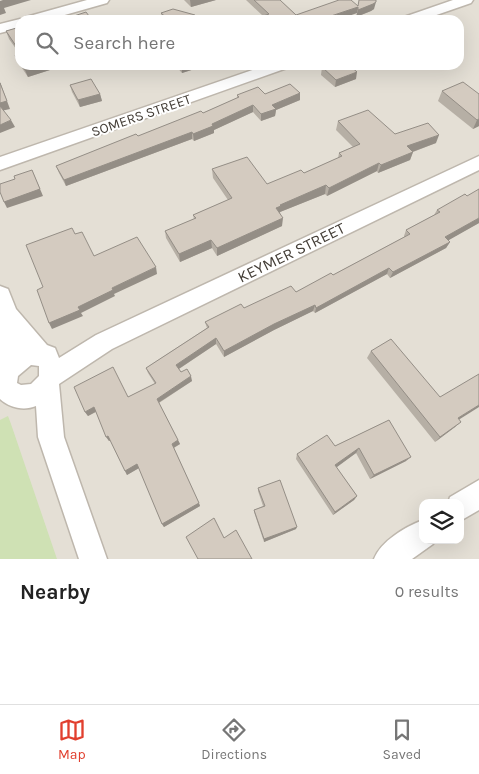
<!DOCTYPE html>
<html lang="en">
<head>
<meta charset="utf-8">
<style>
  :root { --surface:#fff; --page:#f6f6f6; --text:#222; --muted:#767676; --line:#e0e0e0; --accent:#e13f2e }
  body { margin:0; font-family:Karla,sans-serif; background:var(--page); color:var(--text) }
  .controls { position:absolute; right:15px; bottom:15px; display:grid; overflow:hidden; border-radius:10px; box-shadow:0 5px 20px #0002 }
  .controls button { width:45px; height:45px; display:grid; place-items:center; padding:0; border:0; border-bottom:1px solid var(--line); background:var(--surface); color:var(--text); font:25px sans-serif }
  .list { margin:0; padding:0; list-style:none }
  h2 { display:flex; justify-content:space-between; align-items:center; height:65px; margin:0; padding:0 20px; font-size:21px }
  h2 small { font-size:16px; font-weight:400; color:var(--muted) }
  .icon { flex:none; width:28px; height:28px; fill:none; stroke:currentColor; stroke-width:2; stroke-linecap:round; stroke-linejoin:round }
  .map { position:relative; flex:none; width:479px; height:559px; overflow:hidden }
  .search { position:absolute; background:var(--surface); box-shadow:0 5px 20px #0002; left:15px; right:15px; top:15px; height:55px; display:flex; align-items:center; gap:12px; box-sizing:border-box; padding:0 18px; border-radius:15px; color:var(--muted); font-size:19px }
  .sheet { height:145px; background:var(--surface) }
  nav { display:flex; justify-content:space-around; align-items:center; box-sizing:border-box; height:70px; border-top:1px solid var(--line); background:var(--surface); font-size:14px; color:var(--muted) }
  nav a { display:grid; justify-items:center; gap:2px }
  nav .on { color:var(--accent) }
  .map>svg:first-child { display:block }
</style>
</head>
<body>
<div class="map">
<svg width="479" height="559" viewBox="0 0 479 559">
  <rect width="100%" height="100%" fill="#f1ede6"/>
  <path fill="#e4dfd5" fill-rule="evenodd" d="M0,0H479V559H0ZM20,20H459V65H20ZM423,503H460V540H423Z"/>
  <path fill="#cfe1b4" d="M8,416L11,424L57,559H0V420Z"/>
  <g fill="none" stroke-linecap="round" stroke-linejoin="round">
    <defs>
      <g id="minor">
        <path d="M87,0H109L107,3L47,20H20V28L0,33V24L20,19L24,20L26,17Z"/>
        <path d="M453,0H473L471,3L422,20H402L404,17Z"/>
        <path d="M267,65H290L287,68L0,170V157Z"/>
        <path d="M479,156V170L112,349L59,384L64,437L107,559H79L38,437L36,406C24,411 10,408 0,399V286L8,289L16,309L47,345L55,348L59,358L96,335ZM31,365L39,366V376L31,384L21,385L17,383L18,376Z"/>
        <path d="M479,480V510L460,521V503H448L450,497Z"/>
        <path d="M423,520V540H435L433,544L412,559H374C381,541 405,527 423,520Z"/>
      </g>
    </defs>
    <use href="#minor" stroke="#beb7ad" stroke-width="3"/>
    <use href="#minor" fill="#fff" fill-rule="evenodd"/>
  </g>
  <g fill="#b6afa5">
    <path d="M184,0H216L191,7Z"/>
    <path d="M246,0H280L296,15L358,5L374,9L371,11L356,17L357,13L263,16Z"/>
    <path d="M161,13L200,20H162Z"/>
    <path d="M20,27V65H52L53,69L28,77L18,62L15,55L19,53L9,39L6,31Z"/>
    <path d="M175,65H207L182,73Z"/>
    <path d="M322,67L356,79L335,87L321,75Z"/>
    <path d="M70,85L100,94L102,101L80,107L72,92Z"/>
    <path d="M442,91L479,94V126L473,129L438,101Z"/>
    <path d="M300,93V100L276,110L275,116L261,121L253,112L214,130V133L194,141L192,139L66,186L59,173L56,166L203,113L237,98V95L265,94Z"/>
    <path d="M338,121L436,143L413,152L410,160L378,173L377,171L327,196L325,194L280,212L282,226L217,256L212,248L180,262L166,238L165,231L194,219L193,215L228,200L213,178L212,169L267,184L304,173L338,158L339,153L353,147L336,130Z"/>
    <path d="M437,210L479,223L448,240L450,242L446,248L390,278L387,274L315,313L313,311L274,330L224,357L216,344L179,369L181,372L192,381L159,403L180,444L174,448L200,506L164,527L162,524L139,468L127,475L110,440L109,441L96,412L88,416L85,412L128,397L155,384L148,373L146,368L207,328L205,322L244,308L296,292L333,275L404,237V236L406,230L434,215Z"/>
    <path d="M371,351L459,419L455,427L435,442L367,358Z"/>
    <path d="M389,420L406,461L370,479L356,453L336,467L357,496L354,500L333,515L296,459L297,454L335,446Z"/>
    <path d="M258,488L296,529L264,542L254,512V510L263,506L258,491Z"/>
  </g>
  <g fill="#948e86">
    <path d="M3,0H31L4,8L6,13L0,15V1Z"/>
    <path d="M190,0H216L191,7Z"/>
    <path d="M376,2L374,9L371,11L356,17L358,10Z"/>
    <path d="M358,7L357,13L338,20H319Z"/>
    <path d="M41,65H52L53,69L28,77L25,70Z"/>
    <path d="M184,65H207L182,73V66Z"/>
    <path d="M357,72L356,79L335,87L336,80Z"/>
    <path d="M0,82L10,109L1,111L0,108Z"/>
    <path d="M300,93V100L276,110L275,116L261,121V114L272,105Z"/>
    <path d="M100,94L102,101L80,107L78,100Z"/>
    <path d="M253,105V112L214,130V133L194,141L193,134L212,124Z"/>
    <path d="M479,119V126L473,129L477,120Z"/>
    <path d="M11,120L15,127L0,133V125Z"/>
    <path d="M192,132V139L66,186L64,180Z"/>
    <path d="M439,135L436,143L404,155L407,146Z"/>
    <path d="M413,152L410,160L378,173L381,165Z"/>
    <path d="M379,163L377,171L327,196L329,188Z"/>
    <path d="M32,170L43,196L7,208L4,202Z"/>
    <path d="M326,185L325,194L280,212V214L276,208L280,205Z"/>
    <path d="M283,218L282,226L217,256V248Z"/>
    <path d="M479,218V223L442,244L445,237Z"/>
    <path d="M211,240L212,248L180,262L179,254Z"/>
    <path d="M450,242L446,248L390,278L393,272Z"/>
    <path d="M156,267L157,274L114,294L115,296L81,313L83,316L52,329L49,323L112,288Z"/>
    <path d="M389,268L387,274L315,313L316,308Z"/>
    <path d="M315,305L313,311L274,330L224,357V351L274,324Z"/>
    <path d="M216,338V344L177,370L176,365Z"/>
    <path d="M191,376L192,381L158,403L157,399Z"/>
    <path d="M479,405V407L452,424L458,418Z"/>
    <path d="M94,407L97,411L88,416L85,412Z"/>
    <path d="M461,422L455,427L435,442L440,437Z"/>
    <path d="M108,436L111,440L109,441L106,437Z"/>
    <path d="M178,440L180,444L173,448L172,444Z"/>
    <path d="M359,448L356,453L333,470L335,465Z"/>
    <path d="M411,457L406,461L370,479L374,475Z"/>
    <path d="M137,464L139,468L127,475L125,471Z"/>
    <path d="M357,496L354,500L333,515L335,512Z"/>
    <path d="M199,503L200,506L164,527L162,524Z"/>
    <path d="M297,527L296,529L264,542V539Z"/>
  </g>
  <g fill="#d4cbc0" stroke="#948e86">
    <path d="M254,0H280L296,15L339,0H351L358,6L359,0H376V2L373,4L358,10V7L319,20H252L269,14Z"/>
    <path d="M173,9L195,15L200,20H169L161,13Z"/>
    <path d="M86,12L92,20H66L65,19Z"/>
    <path d="M20,27V52L6,31Z"/>
    <path d="M20,53V62L15,55Z"/>
    <path d="M22,65H41L25,70Z"/>
    <path d="M328,65H349L357,72L336,80L322,67Z"/>
    <path d="M91,79L100,94L78,100L70,85Z"/>
    <path d="M463,82L479,94V119L477,120L442,91Z"/>
    <path d="M0,83L7,101L0,103Z"/>
    <path d="M290,84L300,93L272,105L276,109L261,114L253,105L212,124L213,126L193,134L192,132L64,180L56,166L136,134L138,136L201,111L203,113L239,97L237,95L258,87L265,94Z"/>
    <path d="M0,106L11,120L0,125Z"/>
    <path d="M368,110L395,134L428,123L439,135L407,146L413,152L381,165L379,163L329,188L326,185L280,205L281,206L276,208L283,218L217,248L211,240L179,254L165,231L196,218L193,215L232,198L212,169L247,157L267,184L301,170L304,173L342,156L339,153L360,144L338,121Z"/>
    <path d="M32,170L40,189L4,202L0,192V184L15,179L14,176Z"/>
    <path d="M479,189V218L445,237L450,242L393,272L389,268L316,308L315,305L274,324L224,351L216,338L176,365L181,372L187,369L191,376L157,399L178,440L172,444L199,503L162,524L137,464L125,471L108,436L106,437L94,407L85,412L74,387L113,367L128,397L156,383L146,368L209,327L205,322L241,304L244,308L291,286L296,292L331,273L333,275L410,234L406,230L440,212L437,210L465,194L467,196Z"/>
    <path d="M72,228L75,234L82,232L94,256L137,237L156,267L112,288L113,290L78,307L80,310L49,323L37,290L43,287L26,245Z"/>
    <path d="M391,339L440,397L479,374V405L458,418L461,422L440,437L371,351Z"/>
    <path d="M389,420L411,457L374,475L359,448L335,465L357,496L335,512L297,454L327,435L335,446Z"/>
    <path d="M280,480L297,527L264,539L254,510L265,506L258,488Z"/>
    <path d="M214,518L224,538L236,530L252,559H198L186,537Z"/>
  </g>
  <g text-anchor="middle" stroke-width="4" stroke-linejoin="round" paint-order="stroke">
    <g font-size="14" fill="#433d36" stroke="#fff">
      <text transform="translate(141 115) rotate(-19)" y="5">SOMERS STREET</text>
    </g>
    <g font-size="16" fill="#433d36" stroke="#fff">
      <text transform="translate(291 252) rotate(-26)" y="6">KEYMER STREET</text>
    </g>
  </g>
</svg>
<div class="controls">
<button><svg class="icon" aria-label="layers" viewBox="0 0 24 24"><path d="M12 4l9 5-9 5-9-5zM3 14l9 5 9-5"/></svg></button>
</div>
<div class="search"><svg class="icon" aria-label="search" viewBox="0 0 24 24"><circle cx="10" cy="10" r="6"/><path d="M15 15l6 6"/></svg>Search here</div>
</div>
<section class="sheet">
<h2>Nearby<small>0 results</small></h2>
<ul class="list">
</ul>
</section>
<nav>
<a class="on"><svg class="icon" aria-label="map" viewBox="0 0 24 24"><path d="M3 6l6-2 6 2 6-2v14l-6 2-6-2-6 2zM9 4v14M15 6v14"/></svg>Map</a>
<a><svg class="icon" aria-label="directions" viewBox="0 0 24 24"><path d="M12 3l9 9-9 9-9-9zM9 14v-3h6M13 9l2 2-2 2"/></svg>Directions</a>
<a><svg class="icon" aria-label="saved" viewBox="0 0 24 24"><path d="M7 4h10v16l-5-4-5 4z"/></svg>Saved</a>
</nav>
</body>
</html>
